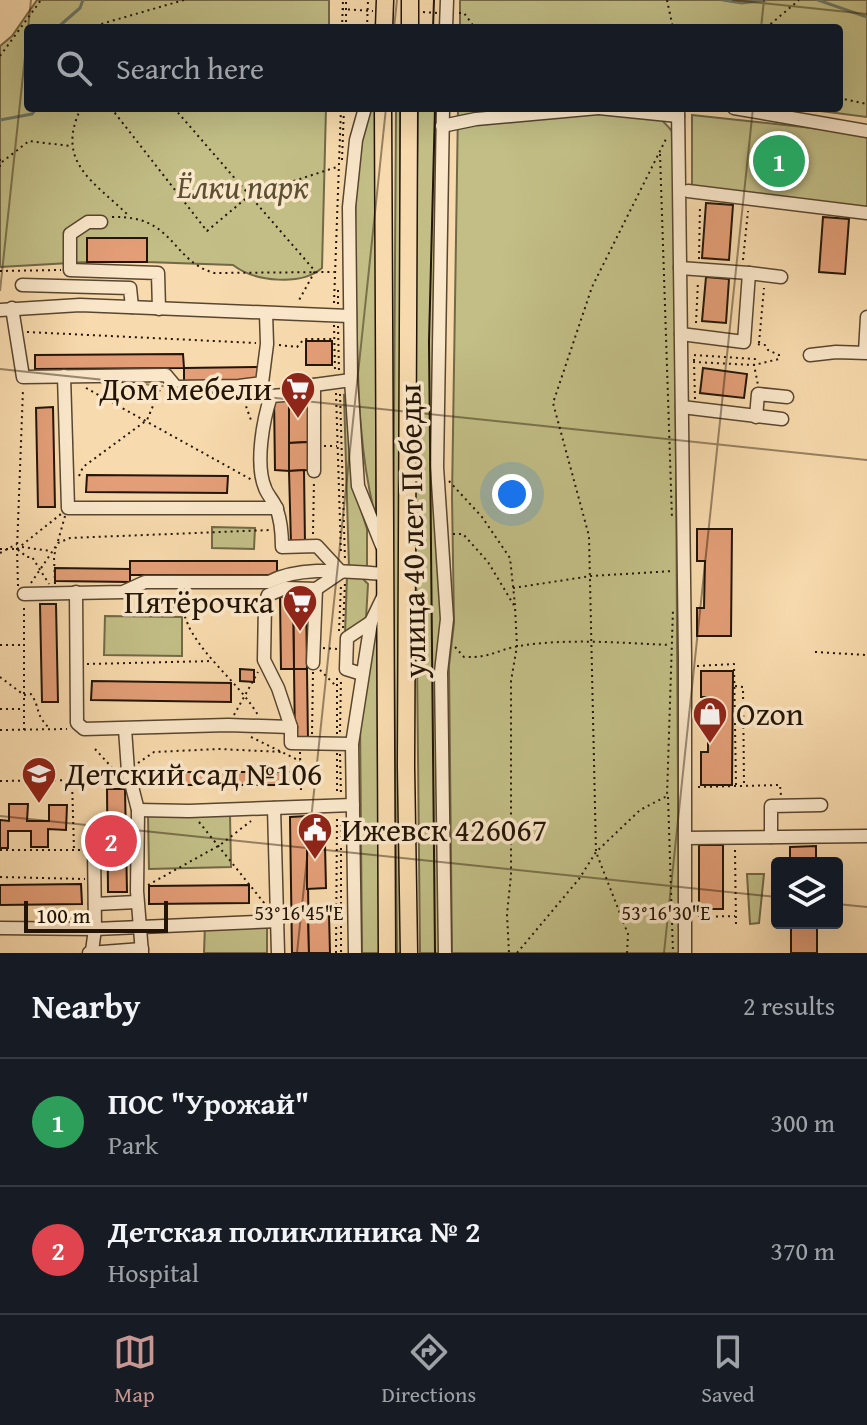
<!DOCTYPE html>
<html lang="en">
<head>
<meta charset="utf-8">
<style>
  :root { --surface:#171b24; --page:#20242c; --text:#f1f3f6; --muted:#9ea1a6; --line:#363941; --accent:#c59692 }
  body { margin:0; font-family:"Gentium Book Plus",serif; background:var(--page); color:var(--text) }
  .controls { position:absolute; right:24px; bottom:24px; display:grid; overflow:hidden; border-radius:8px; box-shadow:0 8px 32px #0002 }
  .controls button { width:72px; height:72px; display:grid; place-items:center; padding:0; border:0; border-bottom:2px solid var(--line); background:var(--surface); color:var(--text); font:40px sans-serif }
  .scale { position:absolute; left:24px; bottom:20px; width:144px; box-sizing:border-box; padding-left:8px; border:4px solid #231405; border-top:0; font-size:22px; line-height:28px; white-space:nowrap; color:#231405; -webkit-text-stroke:6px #fae7ca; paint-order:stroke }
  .you { position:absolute; left:512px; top:494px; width:28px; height:28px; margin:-20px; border:6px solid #fff; border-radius:50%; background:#1a73e8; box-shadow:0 0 0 12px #1a73e833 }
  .badge { display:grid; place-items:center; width:52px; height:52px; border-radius:50%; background:var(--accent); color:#fff; font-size:26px; font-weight:700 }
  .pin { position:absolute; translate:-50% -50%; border:4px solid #fff; box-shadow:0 2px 8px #0006 }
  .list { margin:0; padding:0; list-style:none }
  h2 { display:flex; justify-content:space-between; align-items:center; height:104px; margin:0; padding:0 32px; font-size:34px }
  h2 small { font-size:26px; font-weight:400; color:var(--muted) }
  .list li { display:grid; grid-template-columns:52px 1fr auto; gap:24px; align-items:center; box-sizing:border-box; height:128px; padding:0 32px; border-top:2px solid var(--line) }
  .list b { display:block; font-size:30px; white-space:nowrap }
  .list p { margin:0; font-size:26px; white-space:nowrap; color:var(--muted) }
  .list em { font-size:26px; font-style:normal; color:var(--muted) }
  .icon { flex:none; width:44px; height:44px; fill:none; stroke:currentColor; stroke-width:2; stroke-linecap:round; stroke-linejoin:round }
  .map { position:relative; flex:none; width:867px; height:953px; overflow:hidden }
  .search { position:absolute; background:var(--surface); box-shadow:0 8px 32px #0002; left:24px; right:24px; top:24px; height:88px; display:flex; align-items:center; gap:20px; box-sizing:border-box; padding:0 28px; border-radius:8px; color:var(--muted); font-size:30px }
  .sheet { height:360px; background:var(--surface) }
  nav { display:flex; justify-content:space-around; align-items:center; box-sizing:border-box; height:112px; border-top:2px solid var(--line); background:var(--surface); font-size:22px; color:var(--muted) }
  nav a { display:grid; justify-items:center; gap:4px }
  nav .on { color:var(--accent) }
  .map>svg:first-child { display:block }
</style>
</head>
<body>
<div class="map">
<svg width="867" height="953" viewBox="0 0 867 953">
  <rect width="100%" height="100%" fill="#f7daad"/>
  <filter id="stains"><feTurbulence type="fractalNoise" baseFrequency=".0025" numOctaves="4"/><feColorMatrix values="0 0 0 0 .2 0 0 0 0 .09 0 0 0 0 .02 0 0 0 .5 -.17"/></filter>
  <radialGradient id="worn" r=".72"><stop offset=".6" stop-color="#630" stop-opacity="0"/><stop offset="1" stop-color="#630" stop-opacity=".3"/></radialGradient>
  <g fill="#c2be86" stroke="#726946" stroke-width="2">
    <path d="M37,0H329V28H28V108H326L322,268C301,286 255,282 233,265L147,262V238H87V262L0,267V46L12,36Z"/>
    <path d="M460,0H867V117L797,108H839V28H460Z"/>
    <path d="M370,108H376V519C357,447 358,372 356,298C355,235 351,169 370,108Z"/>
    <path d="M396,108H400L401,953H397L393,571Z"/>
    <path d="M418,108H439L437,180L444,532L441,953H420L414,363Z"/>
    <path d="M458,108H655C657,120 669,124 674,135L679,953H452L449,666L454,623L452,497Z"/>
    <path d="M692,115L867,134V207L692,188Z"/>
    <path d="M344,395L348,396L353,484L367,529V565L364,569H349Z"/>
    <path d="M212,527L255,528L254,549L212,548Z"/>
    <path d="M347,576L362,578L368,584L366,619L345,634Z"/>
    <path d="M105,616L182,617V656L104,655Z"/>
    <path d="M377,625L379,953H362L360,718Z"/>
    <path d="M230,814L231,867L149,869L148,816Z"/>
    <path d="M747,874H764L759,923L750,924Z"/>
    <path d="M205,925L267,926V953H204Z"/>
  </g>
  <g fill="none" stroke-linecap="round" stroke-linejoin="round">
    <g stroke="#6c7867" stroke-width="3">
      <path d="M723,0L742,3L766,0"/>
      <path d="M818,0L867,17"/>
      <path d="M57,28L80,8L83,0"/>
      <path d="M0,120L32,114L37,108"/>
    </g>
  </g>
  <g fill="#e39e77" stroke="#231405" stroke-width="2">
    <path d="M706,203L733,205L729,260L702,258Z"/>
    <path d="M823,217L849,219L845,274L819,272Z"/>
    <rect x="87" y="238" width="60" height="24"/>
    <path d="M706,277L729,279L726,323L702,321Z"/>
    <rect x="306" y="341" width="26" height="24"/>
    <path d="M183,354L184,368L35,369V355Z"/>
    <path d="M259,367L260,382L184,383V368Z"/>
    <path d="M703,368L747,374L744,398L700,393Z"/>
    <path d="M274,397H289V471L275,470Z"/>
    <path d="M289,397H308V442L289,443Z"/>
    <path d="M53,407L55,507H38L36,408Z"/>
    <path d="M308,442L309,470L289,471V443Z"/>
    <path d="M304,470L305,544H291L289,471Z"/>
    <path d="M87,475L228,476L227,493L86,492Z"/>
    <path d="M697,529H732L731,636H697V608H704L705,561H697Z"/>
    <rect x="130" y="561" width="147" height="14"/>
    <path d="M55,568L130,569V582L55,581Z"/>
    <path d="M306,596L307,669H294L293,597Z"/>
    <path d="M280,597H293L294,669H281Z"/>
    <path d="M40,604H56L58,702H42Z"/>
    <path d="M240,669L254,670V682L240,681Z"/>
    <path d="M294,669H307L308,742H295Z"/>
    <path d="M701,671H733L732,785H701V752H708V697H701Z"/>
    <path d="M92,681L231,683V702L91,700Z"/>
    <rect x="151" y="772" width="146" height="13"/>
    <path d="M107,789H125L127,892H108Z"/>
    <path d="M9,804H28L27,821H49V805H67L66,830L48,829V847H31V831H8V848H0V820L9,821Z"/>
    <path d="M307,816L309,953H292L290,817Z"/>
    <path d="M306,820H324L325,845H307Z"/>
    <path d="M307,845H325L326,888L307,889Z"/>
    <rect x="699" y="845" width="24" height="64"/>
    <path d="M816,846V863H790V847Z"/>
    <path d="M81,884L82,904L0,905V885Z"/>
    <path d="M249,885V903L149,904V886Z"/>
    <path d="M308,913H329L330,953H309Z"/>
    <rect x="791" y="923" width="26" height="30"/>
  </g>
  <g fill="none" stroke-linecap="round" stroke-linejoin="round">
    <defs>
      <g id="minor">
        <path d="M446,28L447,0"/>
        <path d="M365,108L356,140L349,207L351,380L358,486L382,546"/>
        <path d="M443,108L437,467L447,619L441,672L445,953"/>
        <path d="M599,108L678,116"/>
        <path d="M678,108L685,658V953"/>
        <path d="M734,108L867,131"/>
        <path d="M442,126L476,119L598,108"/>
        <path d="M688,191L867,213"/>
        <path d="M101,222H88L70,234V270L158,273L159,309"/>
        <path d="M680,268L749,273"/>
        <path d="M22,285L130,288L132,307"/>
        <path d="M12,308L23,377L166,375L176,387L239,386L262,383L267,344L266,313"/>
        <path d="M0,310L80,305L349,316"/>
        <path d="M681,334L744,342L749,273L781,277"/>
        <path d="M865,352L867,317"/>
        <path d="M810,355L836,352L867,353"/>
        <path d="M64,376L68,508H277"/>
        <path d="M351,380L314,385L297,394L271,396C263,420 255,464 265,488C267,494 272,499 275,505C281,518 282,533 282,547L317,546L341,572L316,589L285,588L268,595L265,603L264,660L278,688L291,727V743L352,744"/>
        <path d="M314,385V471"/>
        <path d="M682,407L782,419"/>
        <path d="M756,417L758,394L787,397"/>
        <path d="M76,592L77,723L84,729L228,725L291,727"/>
        <path d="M24,594L123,592L145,582H269C302,565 349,572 385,574"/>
        <path d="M313,663L316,589"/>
        <path d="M362,674L346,669L347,638L371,622"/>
        <path d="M125,729L128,771L138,810L137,891L142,953"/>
        <path d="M274,808L278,953"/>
        <path d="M138,810L189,811L353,805"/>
        <path d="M771,837V806L821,805"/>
        <path d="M686,838L867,836"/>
        <path d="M95,904L137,902"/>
        <path d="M0,928L95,929L278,921"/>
        <path d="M92,951L95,929L94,848"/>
        <path d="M89,953L142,949"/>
        <path d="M355,953L352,744L371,622L383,597"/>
      </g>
      <g id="major">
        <path d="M384,28L385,0"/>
        <path d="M410,28V0"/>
        <path d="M383,108L387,953"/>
        <path d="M409,953L406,766L409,108"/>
      </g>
    </defs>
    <use href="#minor" stroke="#58462f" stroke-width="15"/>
    <use href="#major" stroke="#231405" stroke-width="19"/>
    <g stroke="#231405" stroke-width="2" stroke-dasharray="2 4" stroke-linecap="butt">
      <path d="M667,0L673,28"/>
      <path d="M342,9L373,11"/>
      <path d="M423,12L437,13"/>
      <path d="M459,13H464L475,28"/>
      <path d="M105,28L101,24L184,0"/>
      <path d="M342,28L343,0"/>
      <path d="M346,28V0"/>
      <path d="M367,28L368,0"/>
      <path d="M766,28L799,0"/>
      <path d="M0,56L41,0"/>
      <path d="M839,98L867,104"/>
      <path d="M81,108C55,162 93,181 128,215"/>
      <path d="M111,108L207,231L250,195L337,167"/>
      <path d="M174,108L315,271L298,302"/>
      <path d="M660,154L672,519"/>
      <path d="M0,159V168"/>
      <path d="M342,160L344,108"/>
      <path d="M2,162L29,141L70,146"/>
      <path d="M112,217C175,215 170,260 214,273L334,272"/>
      <path d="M699,259L700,205"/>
      <path d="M743,260L748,211"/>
      <path d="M0,271L61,270"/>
      <path d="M334,303L341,108"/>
      <path d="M338,304V290"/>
      <path d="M696,323L698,281"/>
      <path d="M334,325L335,371"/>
      <path d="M338,326L339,372"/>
      <path d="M27,332L256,343"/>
      <path d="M759,343L764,288"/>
      <path d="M279,345L297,347L304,339H333"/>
      <path d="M694,361V355L755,359L754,365L779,359V355L768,350L765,345L756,344"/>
      <path d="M86,388L252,480"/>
      <path d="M336,393L341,555"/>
      <path d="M340,394L345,560"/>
      <path d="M242,395L252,423"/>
      <path d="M695,399L694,362L754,365L758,385"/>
      <path d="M324,446H337"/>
      <path d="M79,476L83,467L147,420L161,387"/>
      <path d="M449,481L482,517L510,558L515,605"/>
      <path d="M313,534L314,480"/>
      <path d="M453,534H463L488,562L515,607L517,646L511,681V875L507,914L509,953"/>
      <path d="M58,541L65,516"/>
      <path d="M22,547L51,551"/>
      <path d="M0,549H17L27,557H32L49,584"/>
      <path d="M17,549L61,514"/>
      <path d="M0,553L17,544"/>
      <path d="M31,583L58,543L70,538L270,530"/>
      <path d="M55,584L54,557L56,547"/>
      <path d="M18,586L17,549L23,389"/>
      <path d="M513,588L591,576L674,571"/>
      <path d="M137,597L182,610C186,618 188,627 193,634C211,664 240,685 258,715"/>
      <path d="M343,628L345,582"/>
      <path d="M339,631L341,585"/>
      <path d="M0,645H23"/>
      <path d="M455,647L464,657C492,658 496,650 519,646C568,638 620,643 670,645"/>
      <path d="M323,648L337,649"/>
      <path d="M815,652L867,655"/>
      <path d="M87,664L213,661"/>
      <path d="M697,666L734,664L736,786"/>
      <path d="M320,670L335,685"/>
      <path d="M0,677L24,695L31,694C41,709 34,713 50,729"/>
      <path d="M735,686L743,687L744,785"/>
      <path d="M0,709H23"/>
      <path d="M234,715L258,672"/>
      <path d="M0,730L67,729"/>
      <path d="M24,730V607"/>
      <path d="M340,732L341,678"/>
      <path d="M312,734L313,672"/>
      <path d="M337,734V677"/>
      <path d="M251,737L300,761"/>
      <path d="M95,749L116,772"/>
      <path d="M300,752L301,794"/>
      <path d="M337,753V794"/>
      <path d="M340,754L341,796"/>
      <path d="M138,763L154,752L219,749L283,752"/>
      <path d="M0,781L72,780L74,850"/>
      <path d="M698,787L780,785L781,796"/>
      <path d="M668,797L673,953"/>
      <path d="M341,818V953"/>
      <path d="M199,822L265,904"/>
      <path d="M0,850H81"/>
      <path d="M735,850L736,925"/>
      <path d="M0,877L85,879"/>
      <path d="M148,885L220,845L251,821"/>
      <path d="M698,917L735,916"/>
      <path d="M336,953L337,817"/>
      <path d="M517,953L579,879L596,852L640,810L667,796L673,609"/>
      <path d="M627,953L628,934L596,852L589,536L553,403L592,287L667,137"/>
    </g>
    <use href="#minor" stroke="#fae7ca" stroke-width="12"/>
    <use href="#major" stroke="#f7daad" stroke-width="16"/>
    <g stroke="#231405" stroke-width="2">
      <path d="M433,28L434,0"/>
      <path d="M435,953L429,342L435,108"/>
    </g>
  </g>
  <path fill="none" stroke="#231405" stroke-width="2" stroke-opacity="0.45" d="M732,0L867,14M394,28L397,0M761,28L764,0M0,291L31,0M0,369L867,460M0,816L777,897M837,904L867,907M297,953L386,108M664,953L753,108"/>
  <defs>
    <symbol id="supermarket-pin" viewBox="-11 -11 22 30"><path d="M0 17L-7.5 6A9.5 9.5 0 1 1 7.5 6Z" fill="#8f2418" stroke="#fae7ca"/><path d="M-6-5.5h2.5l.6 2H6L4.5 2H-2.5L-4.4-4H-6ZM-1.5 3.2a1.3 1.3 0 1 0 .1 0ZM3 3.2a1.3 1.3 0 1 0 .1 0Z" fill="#fff"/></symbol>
    <symbol id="shop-pin" viewBox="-11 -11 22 30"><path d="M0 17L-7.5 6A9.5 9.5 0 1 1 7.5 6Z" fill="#8f2418" stroke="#fae7ca"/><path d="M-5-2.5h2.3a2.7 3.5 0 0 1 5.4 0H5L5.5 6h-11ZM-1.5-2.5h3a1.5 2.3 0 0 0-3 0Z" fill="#fff"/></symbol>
    <symbol id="school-pin" viewBox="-11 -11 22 30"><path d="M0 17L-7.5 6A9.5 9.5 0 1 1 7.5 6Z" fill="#8f2418" stroke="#fae7ca"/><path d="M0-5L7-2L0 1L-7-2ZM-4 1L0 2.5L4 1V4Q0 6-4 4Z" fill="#fff"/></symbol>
    <symbol id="civic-pin" viewBox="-11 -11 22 30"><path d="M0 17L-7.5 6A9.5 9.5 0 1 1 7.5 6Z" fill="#8f2418" stroke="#fae7ca"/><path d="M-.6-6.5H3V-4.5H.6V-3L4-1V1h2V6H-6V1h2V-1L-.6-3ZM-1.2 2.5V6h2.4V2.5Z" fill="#fff"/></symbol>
  </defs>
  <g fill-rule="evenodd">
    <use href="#supermarket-pin" x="278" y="369" width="40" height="54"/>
    <use href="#supermarket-pin" x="280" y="582" width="40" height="54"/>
    <use href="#shop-pin" x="690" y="694" width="40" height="54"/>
    <use href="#school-pin" x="19" y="754" width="40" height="54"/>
    <use href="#civic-pin" x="295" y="810" width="40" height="54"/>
  </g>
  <g text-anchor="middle" stroke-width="7" stroke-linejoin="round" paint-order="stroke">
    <g font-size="32" font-style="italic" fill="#5b5032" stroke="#fae7ca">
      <text x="243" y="198">Ёлки парк</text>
    </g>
    <g font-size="32" fill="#231405" stroke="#fae7ca" text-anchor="start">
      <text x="272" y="400" text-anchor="end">Дом мебели</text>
      <text x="274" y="613" text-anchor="end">Пятёрочка</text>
      <text x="736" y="725">Ozon</text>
      <text x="65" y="785">Детский сад №106</text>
      <text x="341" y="841">Ижевск 426067</text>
    </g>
    <g font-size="32" fill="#231405" stroke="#fae7ca">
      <text transform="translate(412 531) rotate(-91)" y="11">улица 40 лет Победы</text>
    </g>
  </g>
  <g font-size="20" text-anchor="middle" fill="#231405" stroke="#fae7ca" stroke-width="7" stroke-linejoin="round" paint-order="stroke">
    <text x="299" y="920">53°16'45"E</text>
    <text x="666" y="920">53°16'30"E</text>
  </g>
  <rect width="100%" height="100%" filter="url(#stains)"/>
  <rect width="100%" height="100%" fill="url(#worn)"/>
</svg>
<div class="controls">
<button><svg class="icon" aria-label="layers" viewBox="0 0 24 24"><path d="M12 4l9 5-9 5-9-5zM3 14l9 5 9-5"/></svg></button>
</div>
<div class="scale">100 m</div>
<div class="you"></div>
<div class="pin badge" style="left:779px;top:161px;background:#2e9e5b">1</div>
<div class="pin badge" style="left:111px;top:841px;background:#e0444e">2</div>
<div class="search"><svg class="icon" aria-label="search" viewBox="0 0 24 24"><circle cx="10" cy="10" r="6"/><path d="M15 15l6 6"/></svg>Search here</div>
</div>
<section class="sheet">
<h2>Nearby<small>2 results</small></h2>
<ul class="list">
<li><span class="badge" style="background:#2e9e5b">1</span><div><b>ПОС &quot;Урожай&quot;</b><p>Park</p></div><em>300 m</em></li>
<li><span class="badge" style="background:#e0444e">2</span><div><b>Детская поликлиника № 2</b><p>Hospital</p></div><em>370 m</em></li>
</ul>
</section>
<nav>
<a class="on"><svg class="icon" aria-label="map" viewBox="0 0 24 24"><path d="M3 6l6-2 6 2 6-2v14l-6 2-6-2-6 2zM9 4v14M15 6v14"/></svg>Map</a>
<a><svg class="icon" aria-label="directions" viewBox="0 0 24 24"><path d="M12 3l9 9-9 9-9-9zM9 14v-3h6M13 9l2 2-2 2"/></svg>Directions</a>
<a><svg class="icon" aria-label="saved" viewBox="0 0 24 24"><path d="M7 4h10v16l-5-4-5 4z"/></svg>Saved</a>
</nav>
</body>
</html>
